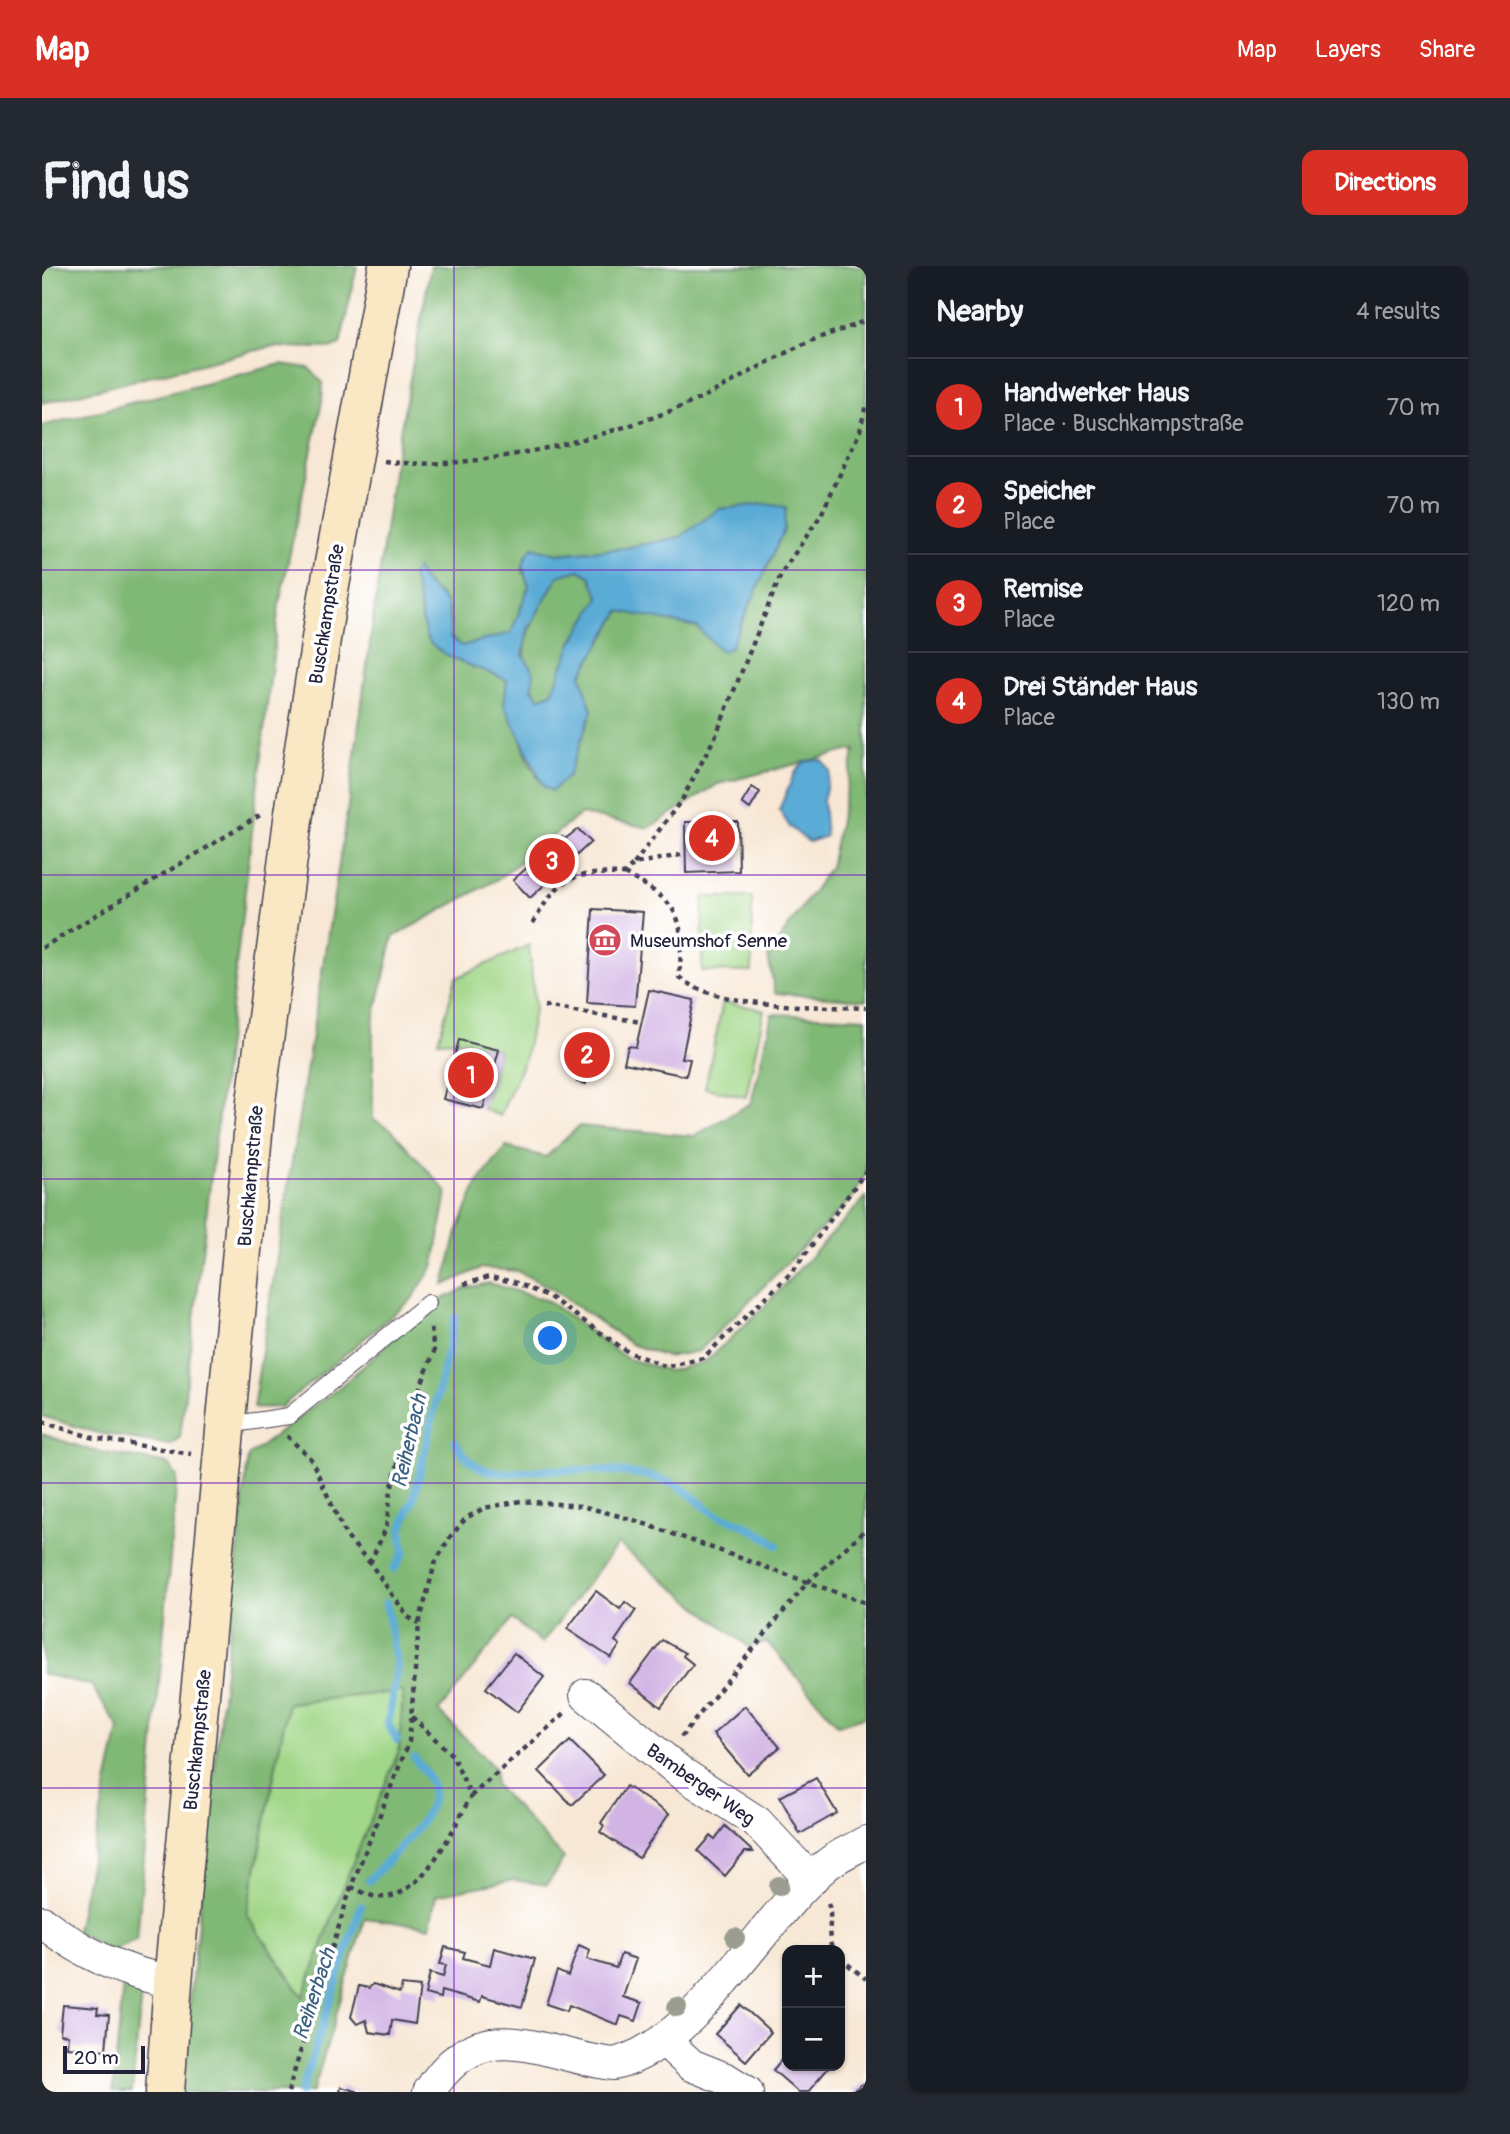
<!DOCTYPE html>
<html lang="en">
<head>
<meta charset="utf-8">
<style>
  :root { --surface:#171b24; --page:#242831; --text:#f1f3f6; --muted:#9ea1a6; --line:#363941; --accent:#d93025 }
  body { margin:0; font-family:Pangolin,sans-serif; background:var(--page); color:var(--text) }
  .controls { position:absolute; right:21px; bottom:21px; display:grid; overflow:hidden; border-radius:14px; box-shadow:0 2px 5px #0004 }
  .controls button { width:63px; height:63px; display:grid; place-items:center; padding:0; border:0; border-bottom:2px solid var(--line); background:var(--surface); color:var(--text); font:35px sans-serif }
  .scale { position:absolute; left:21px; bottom:18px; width:82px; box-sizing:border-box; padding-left:7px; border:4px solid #22223b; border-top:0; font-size:19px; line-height:24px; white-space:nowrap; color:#22223b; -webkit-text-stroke:5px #fff; paint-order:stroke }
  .you { position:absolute; left:509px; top:1073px; width:24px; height:24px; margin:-18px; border:5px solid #fff; border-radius:50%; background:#1a73e8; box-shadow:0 0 0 10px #1a73e833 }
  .badge { display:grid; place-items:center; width:46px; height:46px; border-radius:50%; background:var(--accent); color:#fff; font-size:23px; font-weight:700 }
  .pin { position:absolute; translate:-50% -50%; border:4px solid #fff; box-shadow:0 2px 7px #0006 }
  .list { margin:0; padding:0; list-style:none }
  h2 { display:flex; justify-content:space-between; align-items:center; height:91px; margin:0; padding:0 28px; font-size:30px }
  h2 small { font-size:23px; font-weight:400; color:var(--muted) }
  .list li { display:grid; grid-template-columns:46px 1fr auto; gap:21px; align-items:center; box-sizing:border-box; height:98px; padding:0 28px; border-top:2px solid var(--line) }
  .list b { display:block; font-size:26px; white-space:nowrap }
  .list p { margin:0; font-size:23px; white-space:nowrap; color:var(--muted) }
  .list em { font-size:23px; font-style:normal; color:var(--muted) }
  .map { position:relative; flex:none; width:824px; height:1826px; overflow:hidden; border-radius:14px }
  header { display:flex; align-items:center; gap:42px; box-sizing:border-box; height:98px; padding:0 35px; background:var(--accent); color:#fff }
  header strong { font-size:33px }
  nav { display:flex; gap:38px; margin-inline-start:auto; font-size:24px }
  .intro { display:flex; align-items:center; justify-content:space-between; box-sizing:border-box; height:168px; padding:0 42px }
  h1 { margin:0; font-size:49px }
  .button { padding:18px 32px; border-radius:14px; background:var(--accent); color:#fff; font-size:24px; font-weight:700 }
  main { display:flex; gap:42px; padding:0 42px }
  aside { flex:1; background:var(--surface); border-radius:14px; box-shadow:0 2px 5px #0004 }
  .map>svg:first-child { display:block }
</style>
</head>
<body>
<header>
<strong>Map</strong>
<nav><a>Map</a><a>Layers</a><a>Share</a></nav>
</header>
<div class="intro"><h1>Find us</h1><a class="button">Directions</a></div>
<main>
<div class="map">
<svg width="824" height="1826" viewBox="0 0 824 1826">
  <rect width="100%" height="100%" fill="#fff"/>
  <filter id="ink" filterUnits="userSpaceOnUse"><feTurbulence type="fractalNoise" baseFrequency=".0143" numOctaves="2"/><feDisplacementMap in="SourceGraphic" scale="14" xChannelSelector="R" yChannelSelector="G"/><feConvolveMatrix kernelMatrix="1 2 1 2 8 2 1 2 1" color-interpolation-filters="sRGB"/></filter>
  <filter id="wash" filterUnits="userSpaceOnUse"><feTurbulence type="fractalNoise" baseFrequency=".00686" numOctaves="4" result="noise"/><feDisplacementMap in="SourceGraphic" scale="28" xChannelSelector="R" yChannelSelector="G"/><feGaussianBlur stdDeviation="1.57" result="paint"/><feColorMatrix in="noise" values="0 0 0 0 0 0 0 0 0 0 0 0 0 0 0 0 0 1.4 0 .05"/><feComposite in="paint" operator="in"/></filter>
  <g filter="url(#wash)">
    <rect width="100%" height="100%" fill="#f7e7d4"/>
    <g fill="#a1d788" stroke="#627c62" stroke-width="2">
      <path d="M661,631H710V706L660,705Z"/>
      <path d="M487,679L493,740L483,792L458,850L441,843L457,784L417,774L396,775L414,712Z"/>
      <path d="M681,736L722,744L704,831L663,822Z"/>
      <path d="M362,1425L357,1485L303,1616L262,1732L205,1649L246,1437Z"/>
    </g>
    <g fill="#80b874" stroke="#516d58" stroke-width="2" fill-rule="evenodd">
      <path d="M0,0H315L298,79L291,82L228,81L0,137Z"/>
      <path d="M389,0H824V734L733,727L726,690L788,601L813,483L676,518L607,562L539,548L456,613L351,671L331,757V853L349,863L405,926L392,999L370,1033L239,1141L211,1142L305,547L352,199ZM677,243L742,264L688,382L679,385L655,361L579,344L539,409L550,445L510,524C483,513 471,442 465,414L445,404L430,401L385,373C381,353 372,335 381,315C407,335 409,339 408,371L419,380L469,367L487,320L480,303L491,281L515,288L583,282L638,271Z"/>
      <path d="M239,98L267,102L281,117L280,135L237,339L138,1171L128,1179L56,1167L0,1150V160Z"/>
      <path d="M537,304L548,310L557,332L530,377L510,427L496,432C468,383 491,354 516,310Z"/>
      <path d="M730,748L824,752V907L811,931L657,1085L625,1091L589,1078L509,1022L475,1005L439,1002L402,1019L415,966L435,918L464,881L504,891L537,860L652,870L709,837Z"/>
      <path d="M824,931V1450L796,1459L725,1376L707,1381L576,1278L500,1377L470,1353L397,1445L453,1503V1519L522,1592L505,1619L471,1614L394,1629L388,1661L323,1652L271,1826H138L206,1190L299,1120L390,1038L424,1022L447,1017L506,1035L584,1092L627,1105L663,1096L722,1041ZM361,1425L357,1485L303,1616L261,1731L205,1649L246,1437Z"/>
      <path d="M0,1168L48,1184L127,1198L135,1211L95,1673L68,1685L34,1665L77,1462L49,1419L0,1408Z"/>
      <path d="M82,1711L100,1721L90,1826H71Z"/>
    </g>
    <g fill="#5aabd5" stroke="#3e6688" stroke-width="2" fill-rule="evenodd">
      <path d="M722,238L744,241L742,264L688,382L679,385L655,361L578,345L539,409L550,445L526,510L510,525L502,521L462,438L465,414C445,404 391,391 384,369C378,349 378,329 370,310L375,303C393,340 409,316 408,371L420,380L469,367L487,320C480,303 478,295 491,281L515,288L583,282L638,271L677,243ZM537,304L548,310L557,332L530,377L510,427L497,432L490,422L492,406L481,389L486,363L516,310Z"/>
      <path d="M774,494L781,495L788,505L781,535L784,570L767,576L748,561L737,544L752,508L762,496Z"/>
    </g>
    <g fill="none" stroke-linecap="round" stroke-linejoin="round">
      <g stroke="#5aabd5" stroke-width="8">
        <path d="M413,1176C440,1221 472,1203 513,1204C545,1204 584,1204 615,1212C646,1220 650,1233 673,1248C679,1252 687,1252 693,1255C707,1261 723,1269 735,1279"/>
        <path d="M352,1303L362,1286L359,1264L372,1232L413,1052"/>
        <path d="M344,1337L355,1401L346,1458L355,1474"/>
        <path d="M327,1614C345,1595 391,1554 391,1526C390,1513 380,1502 372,1492"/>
        <path d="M259,1826L319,1640"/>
      </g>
    </g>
    <g id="blocks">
      <g fill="#d2b4e4">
        <path d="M710,521L718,526L708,543L700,537Z"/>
        <path d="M643,556H696L697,605L644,607Z"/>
        <path d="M536,563L549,576L488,632L471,614L520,571L523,573Z"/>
        <path d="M551,643L601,646L593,740L545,737Z"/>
        <path d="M607,724L652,734L640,792L648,793L644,810L582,797L586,780L594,781Z"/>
        <path d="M536,769L562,774L555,810L546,808L544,818L535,816L537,805L528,803Z"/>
        <path d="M417,774L457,784L441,843L401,833Z"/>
        <path d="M554,1325L578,1343L583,1336L594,1344L573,1375L578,1379L569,1392L525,1363Z"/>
        <path d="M620,1374L643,1387L641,1390L651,1398L619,1441L588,1417Z"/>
        <path d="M472,1387L502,1411L475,1446L444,1422Z"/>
        <path d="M703,1440L738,1481L705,1508L671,1468Z"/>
        <path d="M528,1475L562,1509L530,1539L497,1505Z"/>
        <path d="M774,1512L795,1547L758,1568L738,1531Z"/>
        <path d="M584,1520L627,1548L597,1592L558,1566L562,1560L559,1557Z"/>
        <path d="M683,1560L711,1586H703L683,1610L656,1585L669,1570L673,1573Z"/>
        <path d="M537,1679L548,1684L545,1693L574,1702L579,1688L594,1693L581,1731L600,1737L594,1755L579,1750L576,1759L527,1739L525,1745L504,1738L515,1705L526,1710Z"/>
        <path d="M403,1681L423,1686L421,1692L448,1699L452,1682L493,1693L480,1741L440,1730L438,1736L399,1725L398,1732L383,1728L388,1707L401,1711L404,1699L398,1698Z"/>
        <path d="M331,1718L358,1727L360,1719L378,1721L373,1758L350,1754L348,1769L327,1766L324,1754L315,1758L309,1751L317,1720L327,1722Z"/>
        <path d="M21,1739L56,1742L55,1748L67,1749L64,1784L25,1781L26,1769L18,1768Z"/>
        <path d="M699,1739L729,1766L704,1795L673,1768Z"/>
        <path d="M745,1787V1800H788L766,1826H756L731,1804Z"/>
        <path d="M824,1816V1826H808Z"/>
        <path d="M299,1821L315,1825V1826H298Z"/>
      </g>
    </g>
  </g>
  <g filter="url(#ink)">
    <use href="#blocks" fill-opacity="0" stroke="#424052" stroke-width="2"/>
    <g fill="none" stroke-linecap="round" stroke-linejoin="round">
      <defs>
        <path id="service" d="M185,1159L247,1150L386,1037"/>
        <g id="minor">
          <path d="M544,1429L638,1506L715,1556L769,1614"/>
          <path d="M0,1656C40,1687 81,1707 131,1716"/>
          <path d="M622,1774L649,1799L684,1813L705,1826"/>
          <path d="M387,1826C439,1742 499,1790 572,1798C654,1779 719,1654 782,1601C794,1590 810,1584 824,1576"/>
        </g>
        <path id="secondary" d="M123,1826L131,1716L214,836L251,554L283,347L346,0"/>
      </defs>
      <use href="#service" stroke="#424052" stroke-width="18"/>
      <use href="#minor" stroke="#424052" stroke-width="34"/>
      <use href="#secondary" stroke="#424052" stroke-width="41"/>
      <g stroke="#424052" stroke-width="4.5" stroke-dasharray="5 5" stroke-linecap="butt">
        <path d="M342,195C427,208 567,171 646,138C687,120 724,95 764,77C784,68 805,63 824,54"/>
        <path d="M592,598L641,532L674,469L740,306L779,249L818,165L824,138"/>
        <path d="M582,608C639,637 643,650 637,711C673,743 776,740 824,742"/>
        <path d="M491,657C518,610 528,606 582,608L592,598L643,588"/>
        <path d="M0,682L220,548"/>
        <path d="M502,740L599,756"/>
        <path d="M422,1018L447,1011L472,1016L509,1032L586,1086L625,1101L661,1092L751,1005L824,905"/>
        <path d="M0,1156L52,1172L149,1188"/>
        <path d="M245,1170L269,1193L304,1270L328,1297L366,1351L377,1358"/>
        <path d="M328,1297L344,1262L349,1224L371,1139L392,1086L389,1062"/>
        <path d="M370,1451L410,1489L429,1530L524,1446"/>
        <path d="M639,1471L765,1317L824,1263"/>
        <path d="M309,1621C317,1624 327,1630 335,1631C379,1637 412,1561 429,1530"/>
        <path d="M786,1637C792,1653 783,1668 791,1684"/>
        <path d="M798,1692L824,1713"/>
        <path d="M246,1826L309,1621L367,1476L377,1358L393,1297L408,1271L424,1252L442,1242L479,1235L540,1240L592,1254L824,1337"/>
      </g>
      <use href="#service" stroke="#fff" stroke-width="16"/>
      <use href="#minor" stroke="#fff" stroke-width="32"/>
      <use href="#secondary" stroke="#fae7c3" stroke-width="38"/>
    </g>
    <g fill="#9a9d8f">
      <circle cx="737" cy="1620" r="10"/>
      <circle cx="693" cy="1672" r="10"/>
      <circle cx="635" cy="1741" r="10"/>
    </g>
  </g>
  <path fill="none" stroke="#7b2cbf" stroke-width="2" stroke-opacity="0.55" d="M412,0V1826M0,304H824M0,609H824M0,913H824M0,1217H824M0,1522H824"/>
  <defs>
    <symbol id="museum-disc" viewBox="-11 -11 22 22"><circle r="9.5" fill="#d1495b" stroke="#fff"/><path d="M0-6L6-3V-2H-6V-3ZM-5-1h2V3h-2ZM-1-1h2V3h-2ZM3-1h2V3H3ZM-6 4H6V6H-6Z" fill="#fff"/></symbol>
  </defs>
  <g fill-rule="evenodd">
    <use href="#museum-disc" x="544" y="655" width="38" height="38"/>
  </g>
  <g text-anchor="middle" stroke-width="7" stroke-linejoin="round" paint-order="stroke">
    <g font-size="19" fill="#22223b" stroke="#fff">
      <text transform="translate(284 348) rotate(-81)" y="7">Buschkampstraße</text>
      <text transform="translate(208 910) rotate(-85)" y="7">Buschkampstraße</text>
      <text transform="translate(155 1474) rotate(-84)" y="7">Buschkampstraße</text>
      <text transform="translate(659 1518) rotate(35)" y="7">Bamberger Weg</text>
    </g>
    <g font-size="19" fill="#22223b" stroke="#fff" text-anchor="start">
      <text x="588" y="681">Museumshof Senne</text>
    </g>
    <g font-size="21" font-style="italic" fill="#3b6080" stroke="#fff">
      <text transform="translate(367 1175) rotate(-77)" y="7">Reiherbach</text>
      <text transform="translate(272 1728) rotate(-72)" y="7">Reiherbach</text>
    </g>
  </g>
</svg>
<div class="controls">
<button>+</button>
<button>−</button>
</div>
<div class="scale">20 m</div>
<div class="you"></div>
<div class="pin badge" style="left:429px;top:809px">1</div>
<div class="pin badge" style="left:545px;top:789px">2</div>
<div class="pin badge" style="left:510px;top:595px">3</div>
<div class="pin badge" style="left:670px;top:572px">4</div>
</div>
<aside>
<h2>Nearby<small>4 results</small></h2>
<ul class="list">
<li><span class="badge">1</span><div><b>Handwerker Haus</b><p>Place · Buschkampstraße</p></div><em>70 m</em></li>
<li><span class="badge">2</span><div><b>Speicher</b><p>Place</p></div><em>70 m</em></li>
<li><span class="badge">3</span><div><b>Remise</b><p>Place</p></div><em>120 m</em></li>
<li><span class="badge">4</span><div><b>Drei Ständer Haus</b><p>Place</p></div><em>130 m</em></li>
</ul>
</aside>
</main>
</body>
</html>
